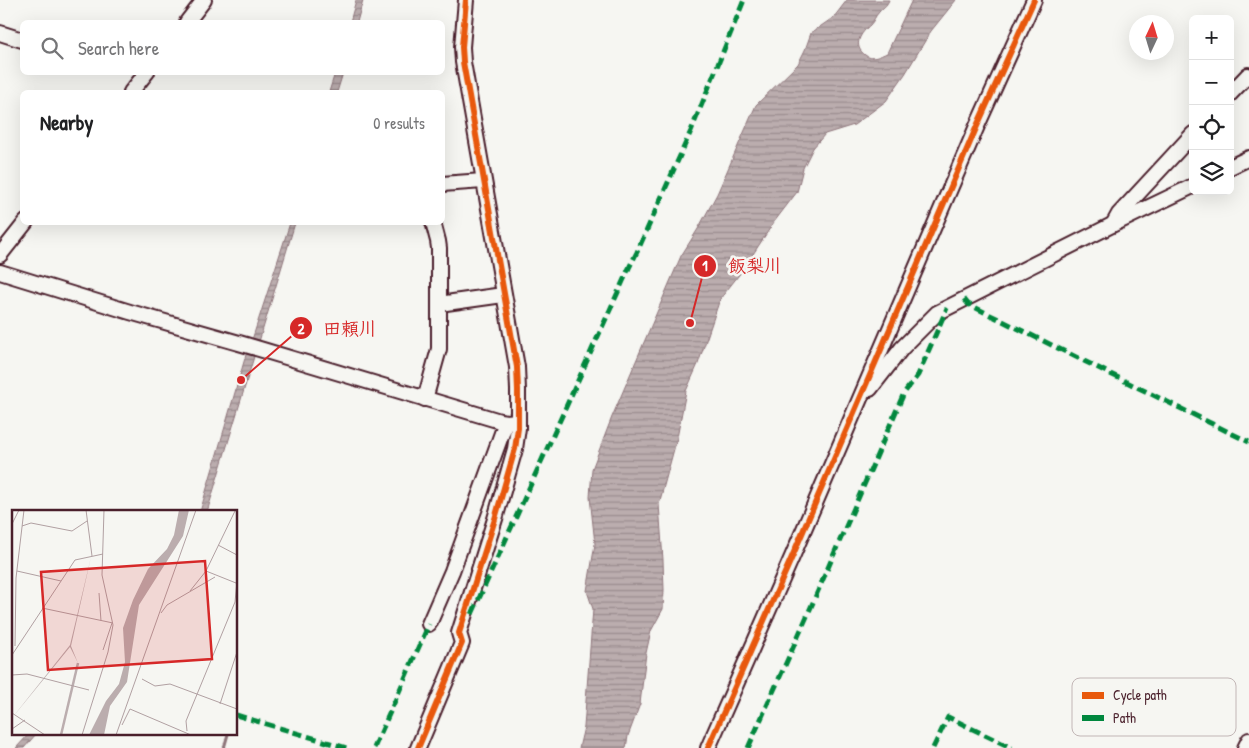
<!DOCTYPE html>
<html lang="en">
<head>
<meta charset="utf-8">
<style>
  :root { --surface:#fff; --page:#f6f6f6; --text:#202124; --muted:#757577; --line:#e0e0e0 }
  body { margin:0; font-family:"Patrick Hand","Klee One",sans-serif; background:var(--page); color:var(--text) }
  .controls { position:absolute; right:15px; top:15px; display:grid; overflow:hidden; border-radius:8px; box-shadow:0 5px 20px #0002 }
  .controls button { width:45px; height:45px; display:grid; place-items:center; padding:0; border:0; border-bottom:1px solid var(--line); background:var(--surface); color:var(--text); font:25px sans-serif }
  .compass { position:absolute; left:1129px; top:15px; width:45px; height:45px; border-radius:50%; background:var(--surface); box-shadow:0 5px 20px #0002; rotate:4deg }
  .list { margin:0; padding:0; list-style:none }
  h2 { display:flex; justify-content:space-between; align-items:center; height:65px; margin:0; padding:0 20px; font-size:21px }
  h2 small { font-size:16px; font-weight:400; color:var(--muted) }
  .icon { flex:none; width:28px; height:28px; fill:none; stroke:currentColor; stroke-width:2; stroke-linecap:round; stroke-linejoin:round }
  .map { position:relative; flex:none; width:1249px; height:748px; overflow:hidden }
  .search { position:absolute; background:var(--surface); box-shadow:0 5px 20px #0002; left:20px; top:20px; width:425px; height:55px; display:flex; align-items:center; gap:12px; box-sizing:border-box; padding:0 18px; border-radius:8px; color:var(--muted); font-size:19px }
  .panel { position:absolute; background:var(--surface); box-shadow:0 5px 20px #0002; left:20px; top:90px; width:425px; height:135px; border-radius:8px }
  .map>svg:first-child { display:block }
</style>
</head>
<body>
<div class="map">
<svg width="1249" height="748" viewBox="0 0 1249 748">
  <defs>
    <pattern id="water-rules" width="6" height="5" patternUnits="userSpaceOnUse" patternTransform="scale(1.25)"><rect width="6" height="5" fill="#bbadae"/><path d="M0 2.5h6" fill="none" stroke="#9a8c8e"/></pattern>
  </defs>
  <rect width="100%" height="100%" fill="#f6f6f2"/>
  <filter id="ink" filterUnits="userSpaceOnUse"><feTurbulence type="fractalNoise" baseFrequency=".02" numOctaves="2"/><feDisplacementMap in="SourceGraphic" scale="10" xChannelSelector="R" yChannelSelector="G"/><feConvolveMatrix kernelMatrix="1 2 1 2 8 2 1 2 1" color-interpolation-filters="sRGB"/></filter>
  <g filter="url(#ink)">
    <g fill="url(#water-rules)" stroke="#8e747a">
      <path d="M356,0H363L357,22H350Z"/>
      <path d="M847,0H889C886,7 883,7 879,12C875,16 874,21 870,25C861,33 852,45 865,55C872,61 880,56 887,53L912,0H956L931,31L905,74L886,101L854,125L825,134L813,148L803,168L797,192L774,222L742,271L720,299L698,364L686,391L677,438L659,504L663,560L664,590L663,609L651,631L646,653L640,704L628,736L626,748H579L584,727L593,609L587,591L595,544L590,497L592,469L612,417L681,256L698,229L717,194L756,105L798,64L805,50L811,33L834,17Z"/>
      <path d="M335,73H343L337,92H329Z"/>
      <path d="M290,223H295L258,345L251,343Z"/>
      <path d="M248,348L256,350L207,512H200Z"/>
      <path d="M29,734H36L24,748H16Z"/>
    </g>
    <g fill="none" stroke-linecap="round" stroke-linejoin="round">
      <path stroke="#8e747a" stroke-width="3" d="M224,748L228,734"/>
      <defs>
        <g id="minor">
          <path d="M187,22L204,0"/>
          <path d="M0,33L22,40"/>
          <path d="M131,92L147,72"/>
          <path d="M1230,94L1248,75L1249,76"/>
          <path d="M1230,167L1249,158"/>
          <path d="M442,184L483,181"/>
          <path d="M1114,223L1119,214L1193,134"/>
          <path d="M0,255L26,222"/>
          <path d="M0,272L130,312L246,345L500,421L506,422L518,421"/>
          <path d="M439,304L503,295"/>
          <path d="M870,389L902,348L937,313L1114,224L1193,186"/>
          <path d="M425,399L439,349V248L438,241L433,222"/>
          <path d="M429,624L452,571L506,422"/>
          <path d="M418,748L462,643L459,633L495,519L515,449L518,428V390L517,367L463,62L462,47L466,0"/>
          <path d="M708,748L792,557L977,126L1034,0"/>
          <path d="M1245,748L1249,740"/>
        </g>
      </defs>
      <use href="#minor" stroke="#4a1f2b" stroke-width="18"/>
      <use href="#minor" stroke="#f6f6f2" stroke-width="14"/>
      <g stroke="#00873e" stroke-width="5" stroke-dasharray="10 5" stroke-linecap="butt">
        <path d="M964,299L968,304L1249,442"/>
        <path d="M472,614L629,268L637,252L691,131L744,0"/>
        <path d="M236,715L347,748"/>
        <path d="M374,748L429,624"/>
        <path d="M748,748L804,623L904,393L918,375L947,308"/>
        <path d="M933,748L948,717L1012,748"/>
      </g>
      <defs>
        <g id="cycleway">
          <path d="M418,748L462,643L459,633L495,519L515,449L518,428V390L517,367L463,62L462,47L466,0"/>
          <path d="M708,748L792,557L977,126L1034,0"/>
        </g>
      </defs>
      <use href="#cycleway" stroke="#f6f6f2" stroke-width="9"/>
      <use href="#cycleway" stroke="#e8590c" stroke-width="6"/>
    </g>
  </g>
  <g transform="translate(12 510)">
    <rect width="225" height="225" fill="#f6f6f2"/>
    <path d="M167,0H177L171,26L127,95L115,172L98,196L92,225H77L94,191L107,174L113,152L111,118L121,90L136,59L155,39L162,25ZM79,47L59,136L66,153L58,137L0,208L58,135Z" fill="#bbadae"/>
    <path fill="none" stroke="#bbadae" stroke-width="2.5" d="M49,225L66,153"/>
    <path fill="none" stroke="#b1a0a2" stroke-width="1" d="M74,0L80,46M0,14L7,0M10,16L19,13L60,21L75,11M206,35L225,45M5,61L49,71M194,61L223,1M178,81L194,61L224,73M87,83L89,111M30,98L101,113M149,103L155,95L203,67M3,136L4,68L12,0M91,140L100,113M0,145L63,50L91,44M0,165L15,164L77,180M130,169L143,176L158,174L225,199M208,194L225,142M0,203L33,225M110,215L118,199L179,225M0,219L13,210M175,221L174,211L223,92L225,71M70,225L96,142L101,115L90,65L92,0M104,225L184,0"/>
    <path fill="#d62828" fill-opacity="0.15" stroke="#d62828" stroke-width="2.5" d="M193,51L200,149L36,160L29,62Z"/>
    <rect width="225" height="225" fill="none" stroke="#4a1f2b" stroke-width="2.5"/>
  </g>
  <rect x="1072" y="678" width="164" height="58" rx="8" fill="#f6f6f2" stroke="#c2b6b6" stroke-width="1"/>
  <rect x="1082" y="692" width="22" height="7" fill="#e8590c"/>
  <rect x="1082" y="715" width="22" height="6" fill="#00873e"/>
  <g font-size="14" fill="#4a1f2b">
    <text x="1113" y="700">Cycle path</text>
    <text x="1113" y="723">Path</text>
  </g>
  <path fill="none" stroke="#d62828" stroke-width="2" d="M690 323L705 266M241 380L301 328"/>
  <g fill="#d62828" stroke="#f6f6f2" stroke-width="2">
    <circle cx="690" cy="323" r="5"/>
    <circle cx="241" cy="380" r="5"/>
    <circle cx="705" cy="266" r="12"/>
    <circle cx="301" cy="328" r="12"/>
  </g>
  <g font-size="15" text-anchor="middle" font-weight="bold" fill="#fff">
    <text x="705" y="271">1</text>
    <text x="301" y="334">2</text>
  </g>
  <g font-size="18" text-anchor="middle" font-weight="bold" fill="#d62828" stroke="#f6f6f2" stroke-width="5" stroke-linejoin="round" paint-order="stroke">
    <text x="755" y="272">飯梨川</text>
    <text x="350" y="335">田頼川</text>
  </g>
</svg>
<div class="controls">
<button>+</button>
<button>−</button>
<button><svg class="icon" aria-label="locate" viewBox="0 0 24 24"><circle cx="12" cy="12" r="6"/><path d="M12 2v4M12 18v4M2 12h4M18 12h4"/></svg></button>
<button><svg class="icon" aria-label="layers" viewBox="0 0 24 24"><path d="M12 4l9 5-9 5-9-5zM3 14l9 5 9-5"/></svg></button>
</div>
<svg class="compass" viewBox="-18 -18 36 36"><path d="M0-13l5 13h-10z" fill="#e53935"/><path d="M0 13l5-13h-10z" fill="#757577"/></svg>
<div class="search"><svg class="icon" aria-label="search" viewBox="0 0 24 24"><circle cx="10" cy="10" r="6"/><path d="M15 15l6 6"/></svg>Search here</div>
<section class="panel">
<h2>Nearby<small>0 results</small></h2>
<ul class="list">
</ul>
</section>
</div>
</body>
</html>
